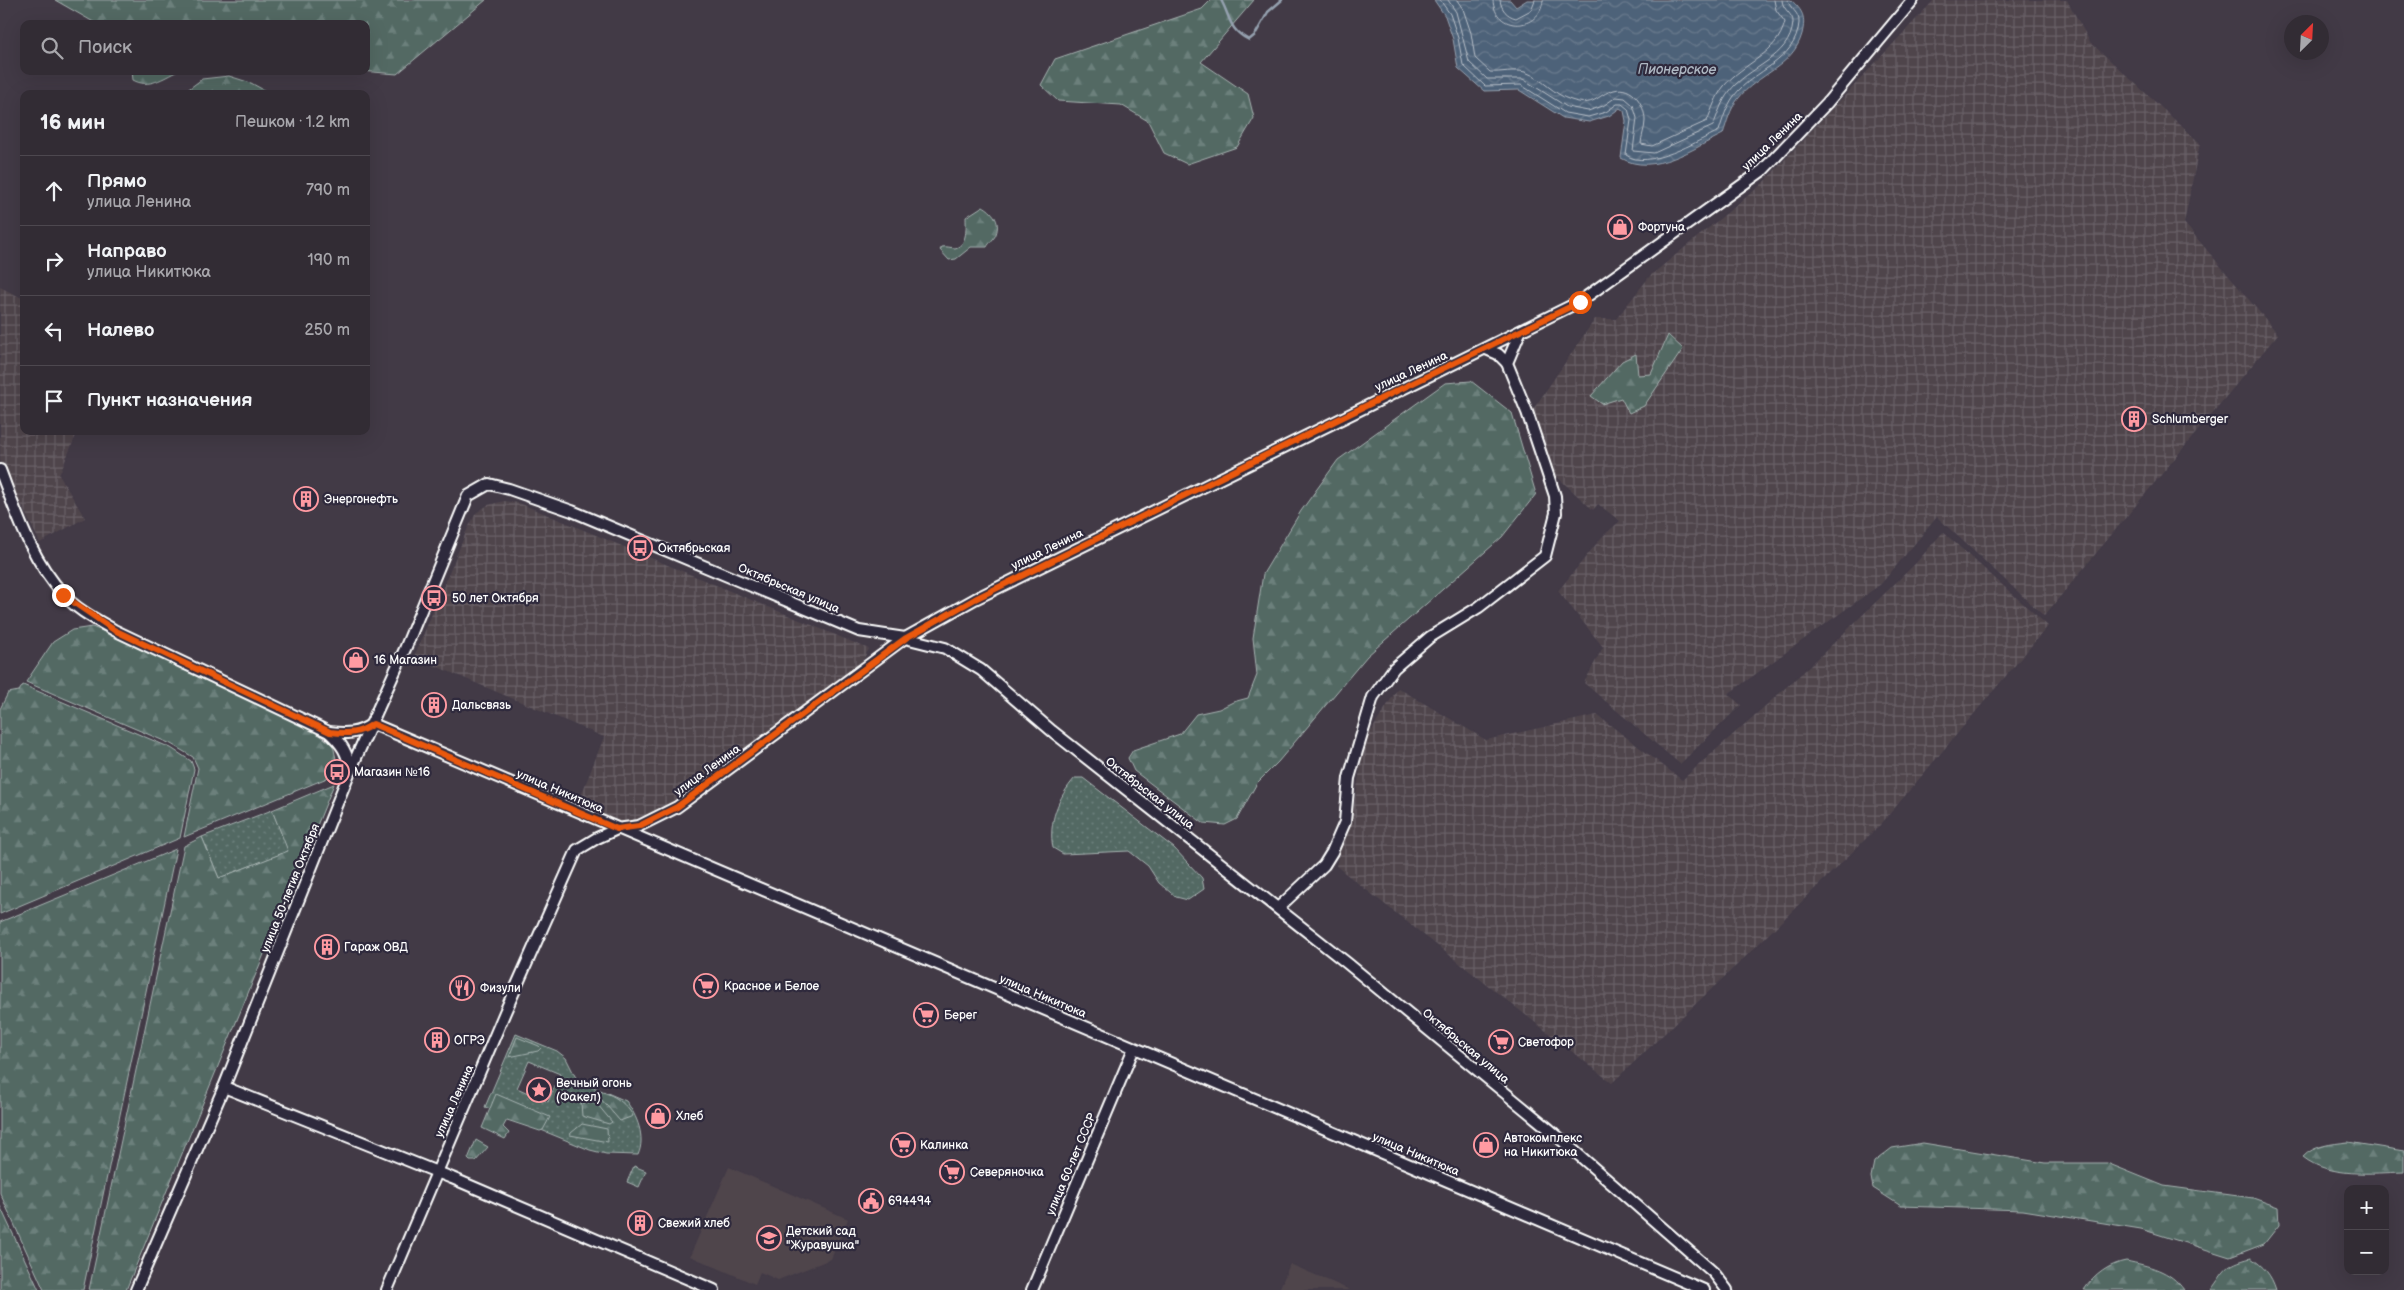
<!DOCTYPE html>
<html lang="ru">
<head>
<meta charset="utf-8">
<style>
  :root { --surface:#322c34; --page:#3a343c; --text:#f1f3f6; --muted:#a8a7ac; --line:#4d484f }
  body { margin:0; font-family:"Balsamiq Sans",sans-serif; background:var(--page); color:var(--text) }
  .controls { position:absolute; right:15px; bottom:15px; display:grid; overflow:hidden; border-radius:10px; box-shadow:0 5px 20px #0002 }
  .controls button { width:45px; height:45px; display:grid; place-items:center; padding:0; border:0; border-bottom:1px solid var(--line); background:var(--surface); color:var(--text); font:25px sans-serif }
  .compass { position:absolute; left:2284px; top:15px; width:45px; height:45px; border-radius:50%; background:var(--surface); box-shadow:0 5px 20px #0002; rotate:24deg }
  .stop { position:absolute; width:15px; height:15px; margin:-11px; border:4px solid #ea580c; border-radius:50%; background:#fff }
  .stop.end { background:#ea580c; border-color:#fff; box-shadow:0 1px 5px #0008 }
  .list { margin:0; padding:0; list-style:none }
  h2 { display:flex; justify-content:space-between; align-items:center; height:65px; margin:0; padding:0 20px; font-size:21px }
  h2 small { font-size:16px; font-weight:400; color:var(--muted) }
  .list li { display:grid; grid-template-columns:32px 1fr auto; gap:15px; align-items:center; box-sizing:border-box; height:70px; padding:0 20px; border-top:1px solid var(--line) }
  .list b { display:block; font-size:19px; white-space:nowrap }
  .list p { margin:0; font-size:16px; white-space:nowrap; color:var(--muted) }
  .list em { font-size:16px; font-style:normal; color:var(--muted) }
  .icon { flex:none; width:28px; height:28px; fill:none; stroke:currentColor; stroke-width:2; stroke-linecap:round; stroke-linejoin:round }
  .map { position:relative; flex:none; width:2404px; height:1290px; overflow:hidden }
  .search { position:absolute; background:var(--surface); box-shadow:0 5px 20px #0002; left:20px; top:20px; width:350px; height:55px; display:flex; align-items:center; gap:12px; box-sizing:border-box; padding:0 18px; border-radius:10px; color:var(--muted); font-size:19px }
  .panel { position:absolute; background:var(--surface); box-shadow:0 5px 20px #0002; left:20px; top:90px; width:350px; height:345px; border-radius:10px }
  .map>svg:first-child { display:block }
</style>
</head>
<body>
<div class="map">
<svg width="2404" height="1290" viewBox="0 0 2404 1290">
  <defs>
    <pattern id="industrial-grid" width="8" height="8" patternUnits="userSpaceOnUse" patternTransform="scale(1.25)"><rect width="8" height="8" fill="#4f454c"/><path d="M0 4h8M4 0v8" fill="none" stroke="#696167"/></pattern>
    <pattern id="green-dots" width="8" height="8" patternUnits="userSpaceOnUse" patternTransform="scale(1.25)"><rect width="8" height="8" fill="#526964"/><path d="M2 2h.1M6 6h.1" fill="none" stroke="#6c807b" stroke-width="1.8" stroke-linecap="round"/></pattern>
    <pattern id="forest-firs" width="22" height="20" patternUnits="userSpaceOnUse" patternTransform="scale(1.25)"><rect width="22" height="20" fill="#526964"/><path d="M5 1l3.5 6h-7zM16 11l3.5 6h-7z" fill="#6c807b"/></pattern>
    <pattern id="water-waves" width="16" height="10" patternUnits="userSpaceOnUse" patternTransform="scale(1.25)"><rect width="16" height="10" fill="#4e6279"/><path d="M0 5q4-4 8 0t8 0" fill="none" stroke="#697a8d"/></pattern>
  </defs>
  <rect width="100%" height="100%" fill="#423a46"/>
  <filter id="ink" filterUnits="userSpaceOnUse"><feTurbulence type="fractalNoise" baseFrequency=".02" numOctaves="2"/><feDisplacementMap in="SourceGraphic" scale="10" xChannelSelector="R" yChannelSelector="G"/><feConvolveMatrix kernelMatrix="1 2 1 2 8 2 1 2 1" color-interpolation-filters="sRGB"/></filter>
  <g filter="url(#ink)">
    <g fill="#4f454c">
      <path d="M729,1167L848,1219L831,1259L778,1280L760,1272L755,1284L690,1256Z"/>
      <path d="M1290,1264L1350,1290H1279Z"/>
    </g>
    <g fill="url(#industrial-grid)">
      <path d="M1934,0H2067L2090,42L2200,143L2184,223L2278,334L2044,616L1937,517L1881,584L1728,694L1741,705L1680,764L1584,683L1603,647L1558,591L1602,537L1620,521L1598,504L1593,510L1554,474L1532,411L1595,319H1616L1650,276L1761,185Z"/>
      <path d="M0,287L24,299V431H78L59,475L85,518L40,543L0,461Z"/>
      <path d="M504,501L519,503L869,649L852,679L664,813L622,824L577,806L604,737L414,657L467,530L476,513L488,505Z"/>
      <path d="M1943,532L2048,626L1882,823L1738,964L1612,1083L1336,866L1340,849L1351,822L1365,741L1398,688L1486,740L1597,715L1682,780L1810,666L1915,564Z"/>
    </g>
    <g fill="url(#green-dots)" stroke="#a8b4b2" fill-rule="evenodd">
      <path d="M1075,778H1083L1174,848L1202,878L1204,889L1188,900L1176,897L1159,883L1148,866L1129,851L1063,854L1053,848C1048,823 1058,797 1075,778Z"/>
      <path d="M272,810L289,851L219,878L202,837Z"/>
      <path d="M516,1034L557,1051L566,1058L577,1080L626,1101C637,1116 646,1137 638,1155L606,1154L590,1150L485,1107ZM529,1061L560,1074L548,1102L517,1088Z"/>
      <path d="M634,1166L646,1171L639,1187L627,1182Z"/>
    </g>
    <g fill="url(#forest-firs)" stroke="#a8b4b2">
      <path d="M55,0H486L397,74L361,71H366V24H97Z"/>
      <path d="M1211,0H1254L1201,62L1248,94L1254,118L1237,147L1187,164L1164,153L1148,121L1121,105L1058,101L1041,85L1055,59L1202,9Z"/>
      <path d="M132,71H178C163,78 149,89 133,80Z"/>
      <path d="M229,76L251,83L271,94H182L202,79Z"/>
      <path d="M983,206C992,211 1001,221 996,234C995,238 989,243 987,247H971L956,259L949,260L940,250L942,247C946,246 952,248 955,248C968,245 966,226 966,217Z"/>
      <path d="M1668,335L1683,349L1644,406L1629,413L1621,398L1602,404L1591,396L1622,361L1636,354L1638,375L1651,374Z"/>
      <path d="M1471,381L1512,413L1536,494L1502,537L1367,656L1278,762L1257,783L1237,819L1225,825L1203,823L1134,771L1128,758L1133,750L1180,734L1196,714L1219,709L1233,702L1248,698L1257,675L1253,638L1263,574L1301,511L1338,460L1445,383Z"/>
      <path d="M92,627L120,638L313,730L333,745L336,759L327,778L184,837L198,768L193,757L171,744L26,682L53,642L72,630Z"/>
      <path d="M23,685L171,748L191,761L194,769L180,838L0,914V709L8,693L19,691Z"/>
      <path d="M334,784L126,1290H89L184,846L202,837L219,878L288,851L272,810Z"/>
      <path d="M176,849L83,1290H44L0,1193V922Z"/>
      <path d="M517,1037L539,1046L541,1048L538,1051L509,1057Z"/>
      <path d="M594,1091C610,1091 626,1103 633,1116L620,1121Z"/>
      <path d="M496,1094L550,1117L543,1130L540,1131L507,1120L503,1127L509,1133L505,1139L482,1128Z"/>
      <path d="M588,1102L598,1105L612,1122L609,1124L582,1116L581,1103Z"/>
      <path d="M582,1124L607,1129L608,1142L570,1135L571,1133Z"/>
      <path d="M476,1140L488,1147L476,1161H470L468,1159Z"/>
      <path d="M2348,1142L2404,1151V1172C2372,1173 2329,1178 2303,1157C2314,1145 2332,1144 2348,1142Z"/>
      <path d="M1923,1143L2045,1163H2107L2164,1186L2253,1198L2278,1207L2279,1225L2264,1244L2230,1257L2141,1229L2023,1210L1901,1206L1873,1188L1871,1177L1874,1162L1892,1148Z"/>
      <path d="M0,1206L39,1290H0Z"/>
      <path d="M2251,1258C2264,1267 2271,1274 2276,1290H2211C2226,1270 2224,1265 2251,1258Z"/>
      <path d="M2126,1261C2149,1266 2170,1270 2184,1290H2084C2094,1275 2109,1264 2126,1261Z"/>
    </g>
    <path fill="url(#water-waves)" stroke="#95a1af" d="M1434,0H1510L1516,7L1527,0H1791C1803,11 1806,17 1802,34C1793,67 1757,74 1738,99C1730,109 1727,122 1723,134C1694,148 1653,177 1621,158L1626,121L1624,111L1620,108L1609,116L1589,122L1563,118L1519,90L1484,91L1458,68L1453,39L1445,16Z"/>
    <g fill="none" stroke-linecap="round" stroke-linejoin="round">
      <g stroke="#b8c0c9" stroke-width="1">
        <path d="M1440,0L1450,14L1458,38L1463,65L1485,86L1521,85L1565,113L1588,117L1606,112L1617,104H1622L1628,109L1631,120L1626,155C1648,171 1697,141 1719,131C1723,119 1726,107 1734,96C1754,69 1796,62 1799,23C1800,12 1789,9 1788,0"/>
        <path d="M1448,0L1456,12L1469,62L1487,79H1523L1567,107L1588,111L1603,106L1616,97L1625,98L1633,105L1637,118L1633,151L1654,153L1713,126C1718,114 1721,102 1729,92C1748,66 1790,59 1793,23C1794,14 1782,10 1782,0"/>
        <path d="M1457,0L1463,9L1471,33L1475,58L1490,72C1501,73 1514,69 1525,72C1542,78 1554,95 1571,100C1595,108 1596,95 1614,90C1633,85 1645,105 1645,121C1645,129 1641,137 1641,144L1652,146L1707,121C1712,109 1716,96 1724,86C1744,62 1777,55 1785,22L1776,10L1774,0"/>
        <path d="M1493,0C1494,33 1541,32 1543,0"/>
        <path d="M1500,0C1501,9 1507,16 1516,18L1531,10L1535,0"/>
      </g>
      <path stroke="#95a1af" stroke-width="2.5" d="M1221,0C1231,18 1228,29 1249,40L1255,35L1268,12L1282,0"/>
      <defs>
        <g id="minor">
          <path d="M1486,349L1498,354L1507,363"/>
          <path d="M0,470C17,515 31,559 64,595C77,610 97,620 114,630L329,732C346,734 358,734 372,724"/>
          <path d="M373,724L1704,1290"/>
          <path d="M329,732C342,744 348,753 350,771"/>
          <path d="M1278,908L1324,865L1332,852L1345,822L1349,778L1373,697L1394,668L1430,637L1479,607L1545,556L1556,513L1555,496L1527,412L1507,363L1520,332"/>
          <path d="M224,1087L452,1178L714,1290"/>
          <path d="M136,1290L224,1087L350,771L405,649L468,496L489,484L509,489L572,511L859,631L905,638L945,648L981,670L1052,731L1347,963L1549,1129L1714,1273L1727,1290"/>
          <path d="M387,1290L505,1012L577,850L597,838L617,829L639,826L677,807L905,638L975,599L1579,302L1763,170L1827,103L1913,0"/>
          <path d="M1032,1290L1134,1048"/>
        </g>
      </defs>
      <use href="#minor" stroke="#fff" stroke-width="14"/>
      <use href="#minor" stroke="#2f2a3d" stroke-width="10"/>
    </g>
  </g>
  <g fill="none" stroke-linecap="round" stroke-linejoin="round" filter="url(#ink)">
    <path stroke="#ea580c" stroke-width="6" d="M63,595L114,630L330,732C347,734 359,734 373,724L617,829L639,826L677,807L906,638L975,599L1345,416L1580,302"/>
  </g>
  <defs>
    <symbol id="shop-ring" viewBox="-11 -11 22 22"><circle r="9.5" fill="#2f2a3d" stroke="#ff9aa2" stroke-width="1.5"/><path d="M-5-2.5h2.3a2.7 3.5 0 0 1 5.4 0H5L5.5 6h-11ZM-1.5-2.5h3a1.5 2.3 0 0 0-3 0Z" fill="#ff9aa2"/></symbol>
    <symbol id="building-ring" viewBox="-11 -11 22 22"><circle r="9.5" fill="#2f2a3d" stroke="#ff9aa2" stroke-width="1.5"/><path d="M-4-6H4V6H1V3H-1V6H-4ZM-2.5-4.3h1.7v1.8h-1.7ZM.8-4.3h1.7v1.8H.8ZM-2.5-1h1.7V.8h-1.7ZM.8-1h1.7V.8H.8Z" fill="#ff9aa2"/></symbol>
    <symbol id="bus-ring" viewBox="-11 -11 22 22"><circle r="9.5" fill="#2f2a3d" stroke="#ff9aa2" stroke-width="1.5"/><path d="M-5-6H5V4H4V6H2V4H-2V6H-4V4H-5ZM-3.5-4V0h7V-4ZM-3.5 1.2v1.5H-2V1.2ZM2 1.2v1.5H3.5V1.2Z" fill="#ff9aa2"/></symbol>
    <symbol id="supermarket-ring" viewBox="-11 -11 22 22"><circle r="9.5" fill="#2f2a3d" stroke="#ff9aa2" stroke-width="1.5"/><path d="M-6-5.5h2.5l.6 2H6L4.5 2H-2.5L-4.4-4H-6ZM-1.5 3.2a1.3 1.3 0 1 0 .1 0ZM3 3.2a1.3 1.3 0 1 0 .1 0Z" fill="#ff9aa2"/></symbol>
    <symbol id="restaurant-ring" viewBox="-11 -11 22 22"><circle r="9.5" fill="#2f2a3d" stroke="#ff9aa2" stroke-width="1.5"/><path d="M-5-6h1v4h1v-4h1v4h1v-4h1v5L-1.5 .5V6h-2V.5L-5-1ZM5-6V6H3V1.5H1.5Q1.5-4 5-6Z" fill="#ff9aa2"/></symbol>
    <symbol id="sight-ring" viewBox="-11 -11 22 22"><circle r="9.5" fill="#2f2a3d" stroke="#ff9aa2" stroke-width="1.5"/><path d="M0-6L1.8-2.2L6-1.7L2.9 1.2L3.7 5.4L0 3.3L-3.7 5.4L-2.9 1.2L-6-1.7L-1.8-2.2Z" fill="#ff9aa2"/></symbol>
    <symbol id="civic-ring" viewBox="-11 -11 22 22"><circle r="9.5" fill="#2f2a3d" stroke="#ff9aa2" stroke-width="1.5"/><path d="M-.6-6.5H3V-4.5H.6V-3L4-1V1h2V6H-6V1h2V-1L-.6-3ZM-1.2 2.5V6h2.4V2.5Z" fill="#ff9aa2"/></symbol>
    <symbol id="school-ring" viewBox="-11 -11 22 22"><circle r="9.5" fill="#2f2a3d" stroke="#ff9aa2" stroke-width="1.5"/><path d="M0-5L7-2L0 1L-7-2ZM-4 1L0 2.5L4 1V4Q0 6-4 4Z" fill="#ff9aa2"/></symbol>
  </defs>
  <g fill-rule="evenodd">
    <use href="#shop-ring" x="1606" y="213" width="28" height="28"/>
    <use href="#building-ring" x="2120" y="405" width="28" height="28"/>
    <use href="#building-ring" x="292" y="485" width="28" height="28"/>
    <use href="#bus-ring" x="626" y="534" width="28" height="28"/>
    <use href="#bus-ring" x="420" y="584" width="28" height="28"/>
    <use href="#shop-ring" x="342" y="646" width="28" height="28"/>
    <use href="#building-ring" x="420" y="691" width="28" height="28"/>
    <use href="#bus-ring" x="323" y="758" width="28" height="28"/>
    <use href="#building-ring" x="313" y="933" width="28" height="28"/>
    <use href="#supermarket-ring" x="692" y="972" width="28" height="28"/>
    <use href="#restaurant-ring" x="448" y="974" width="28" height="28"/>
    <use href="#supermarket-ring" x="912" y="1001" width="28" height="28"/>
    <use href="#building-ring" x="423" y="1026" width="28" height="28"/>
    <use href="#supermarket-ring" x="1487" y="1028" width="28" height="28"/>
    <use href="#sight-ring" x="525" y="1076" width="28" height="28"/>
    <use href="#shop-ring" x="644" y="1102" width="28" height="28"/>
    <use href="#supermarket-ring" x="889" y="1131" width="28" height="28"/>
    <use href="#shop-ring" x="1472" y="1131" width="28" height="28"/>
    <use href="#supermarket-ring" x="938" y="1158" width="28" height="28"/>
    <use href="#civic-ring" x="857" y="1187" width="28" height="28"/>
    <use href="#building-ring" x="626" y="1209" width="28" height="28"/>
    <use href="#school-ring" x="755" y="1224" width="28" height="28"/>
  </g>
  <g text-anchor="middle" stroke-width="4.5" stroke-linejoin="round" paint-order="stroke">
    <g font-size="12" fill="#fff" stroke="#2f2a3d">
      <text transform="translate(1772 141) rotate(-44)" y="4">улица Ленина</text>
      <text transform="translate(1411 371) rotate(-25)" y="4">улица Ленина</text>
      <text transform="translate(1047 549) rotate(-26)" y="4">улица Ленина</text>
      <text transform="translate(789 588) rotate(23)" y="4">Октябрьская улица</text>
      <text transform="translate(707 770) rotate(-36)" y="4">улица Ленина</text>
      <text transform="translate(560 791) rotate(23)" y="4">улица Никитюка</text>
      <text transform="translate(1150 793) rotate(38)" y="4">Октябрьская улица</text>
      <text transform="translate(290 888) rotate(-68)" y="4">улица 50-летия Октября</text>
      <text transform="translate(1043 996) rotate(23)" y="4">улица Никитюка</text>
      <text transform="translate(1466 1046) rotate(40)" y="4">Октябрьская улица</text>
      <text transform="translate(454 1101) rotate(-66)" y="4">улица Ленина</text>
      <text transform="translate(1416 1154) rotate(23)" y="4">улица Никитюка</text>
      <text transform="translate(1071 1164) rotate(-67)" y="4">улица 60-лет СССР</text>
    </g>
    <g font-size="12" fill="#fff" stroke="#2f2a3d" text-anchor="start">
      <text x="1638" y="231">Фортуна</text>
      <text x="2152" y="423">Schlumberger</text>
      <text x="324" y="503">Энергонефть</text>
      <text x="658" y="552">Октябрьская</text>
      <text x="452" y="602">50 лет Октября</text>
      <text x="374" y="664">16 Магазин</text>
      <text x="452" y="709">Дальсвязь</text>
      <text x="354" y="776">Магазин №16</text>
      <text x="344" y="951">Гараж ОВД</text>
      <text x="724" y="990">Красное и Белое</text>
      <text x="480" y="992">Физули</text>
      <text x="944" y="1019">Берег</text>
      <text x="454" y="1044">ОГРЭ</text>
      <text x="1518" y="1046">Светофор</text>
      <text x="556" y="1087">Вечный огонь<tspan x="556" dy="14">(Факел)</tspan></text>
      <text x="676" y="1120">Хлеб</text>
      <text x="1504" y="1142">Автокомплекс<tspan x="1504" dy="14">на Никитюка</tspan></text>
      <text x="920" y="1149">Калинка</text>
      <text x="970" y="1176">Северяночка</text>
      <text x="888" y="1205">694494</text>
      <text x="658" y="1227">Свежий хлеб</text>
      <text x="786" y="1235">Детский сад<tspan x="786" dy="14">"Журавушка"</tspan></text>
    </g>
    <g font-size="14" font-style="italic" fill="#afb8c3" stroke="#2f2a3d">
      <text x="1677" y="74">Пионерское</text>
    </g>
  </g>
</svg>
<div class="controls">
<button>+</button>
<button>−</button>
</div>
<svg class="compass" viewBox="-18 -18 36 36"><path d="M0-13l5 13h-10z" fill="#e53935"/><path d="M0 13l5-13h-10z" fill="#a8a7ac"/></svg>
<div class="stop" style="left:1580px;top:302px"></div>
<div class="stop end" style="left:63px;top:595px"></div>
<div class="search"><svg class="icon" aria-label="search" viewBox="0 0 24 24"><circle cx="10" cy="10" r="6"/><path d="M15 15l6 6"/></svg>Поиск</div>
<section class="panel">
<h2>16 мин<small>Пешком · 1.2 km</small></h2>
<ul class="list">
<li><svg class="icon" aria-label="ahead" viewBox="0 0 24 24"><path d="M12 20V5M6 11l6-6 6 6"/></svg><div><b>Прямо</b><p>улица Ленина</p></div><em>790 m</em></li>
<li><svg class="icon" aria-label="right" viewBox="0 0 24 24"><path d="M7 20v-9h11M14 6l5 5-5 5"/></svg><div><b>Направо</b><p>улица Никитюка</p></div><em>190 m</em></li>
<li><svg class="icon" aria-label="left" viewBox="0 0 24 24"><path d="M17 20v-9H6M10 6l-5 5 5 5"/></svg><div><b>Налево</b></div><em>250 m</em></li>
<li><svg class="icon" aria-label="arrive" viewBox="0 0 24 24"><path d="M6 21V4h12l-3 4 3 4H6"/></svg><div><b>Пункт назначения</b></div></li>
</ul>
</section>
</div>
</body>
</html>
